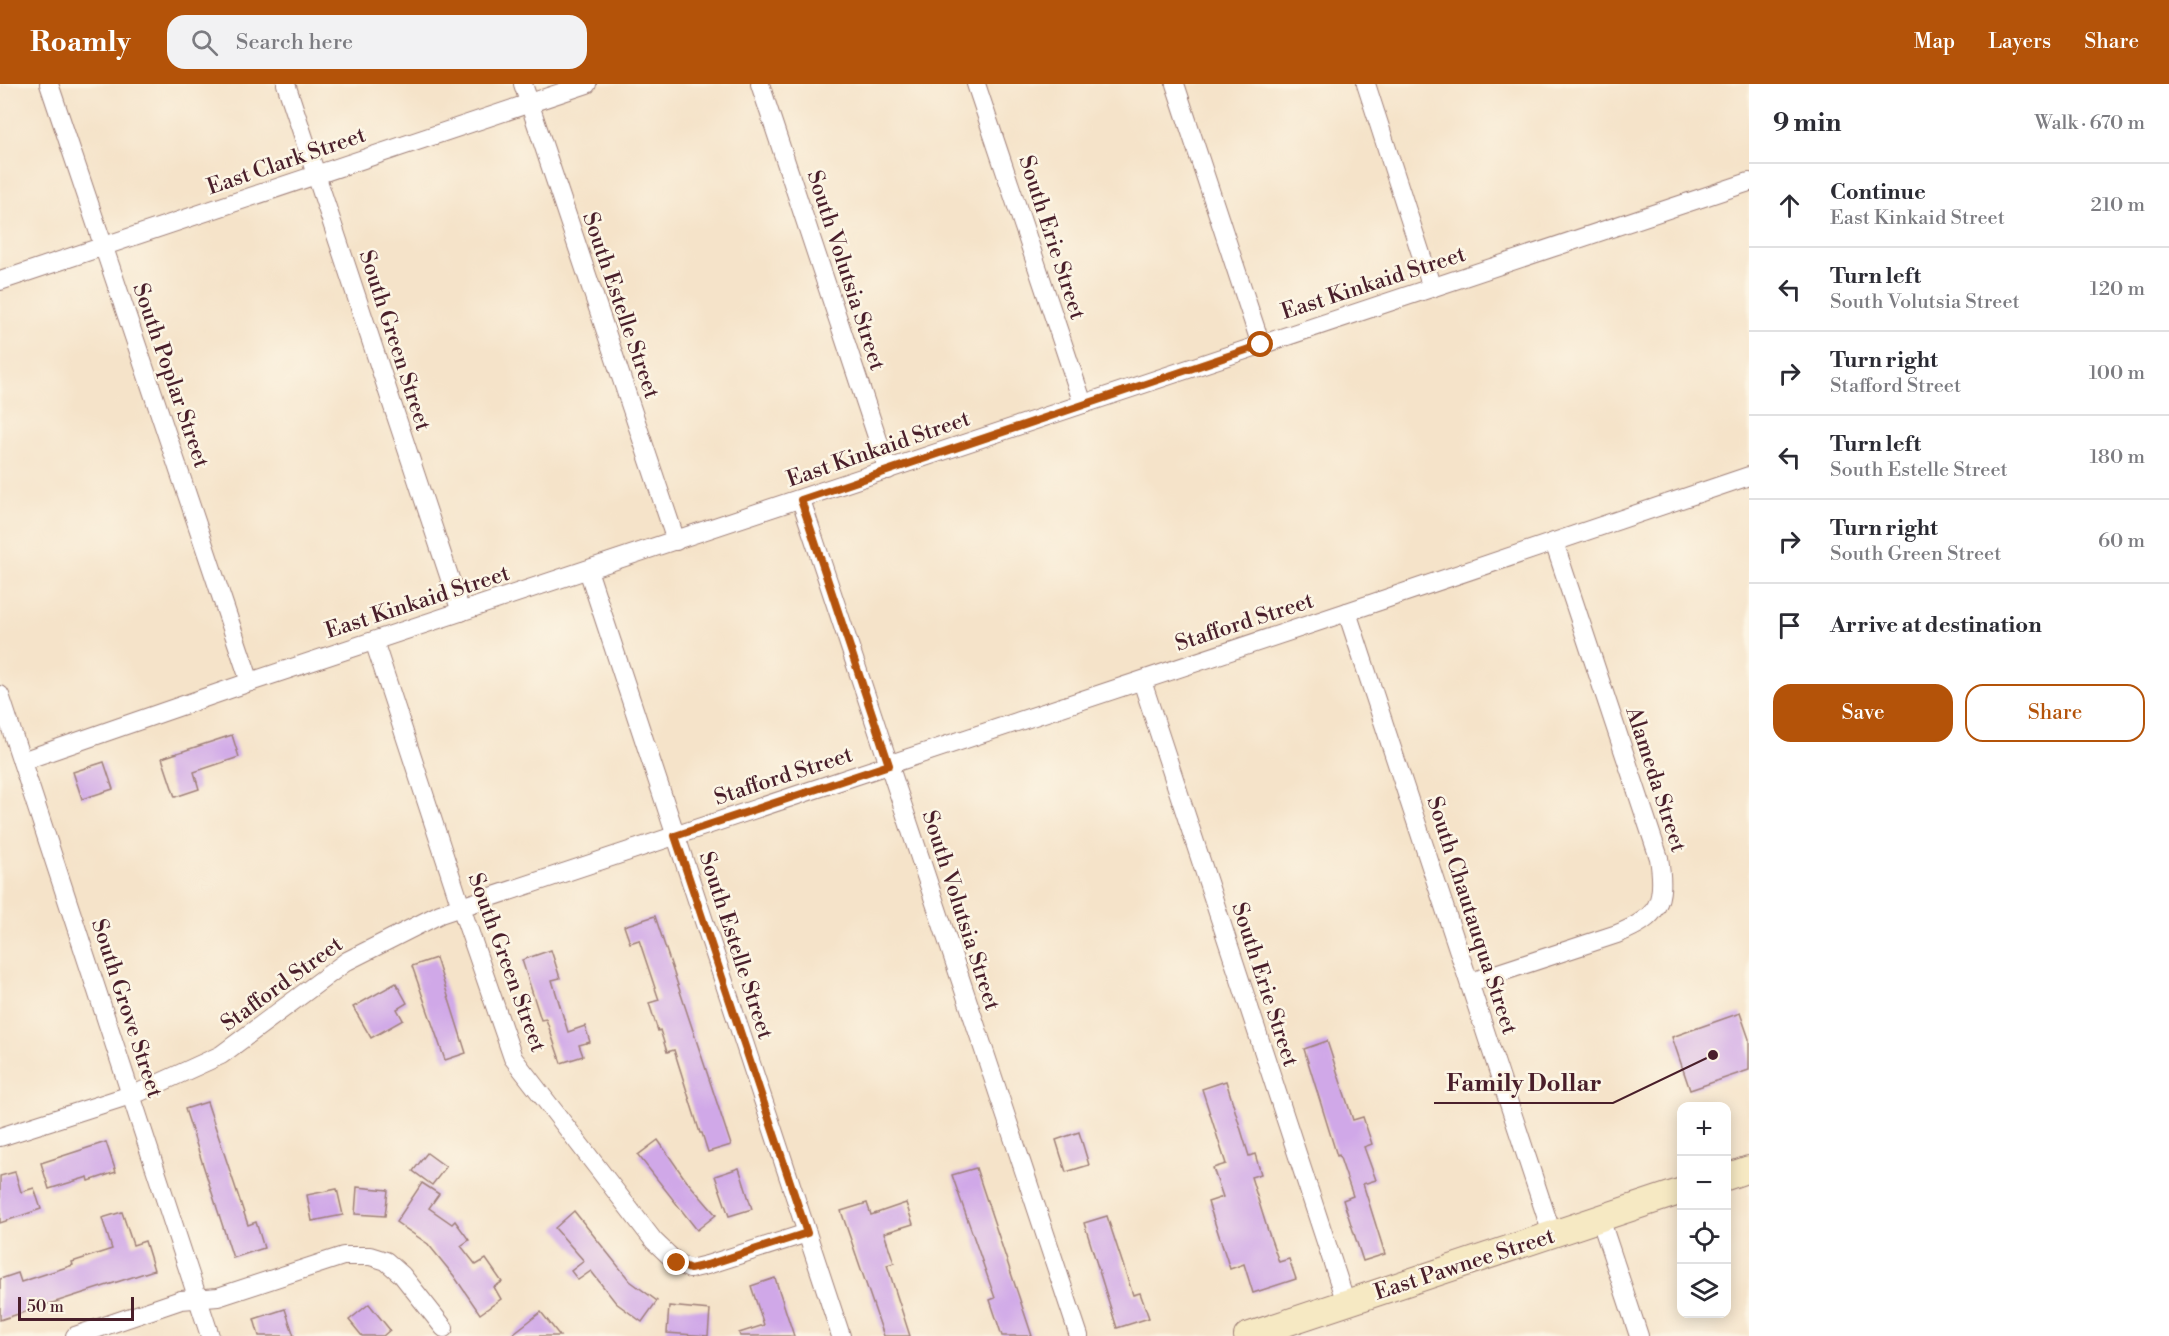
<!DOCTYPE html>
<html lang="en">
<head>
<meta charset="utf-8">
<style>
  :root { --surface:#fff; --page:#f2f2f3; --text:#2b2b33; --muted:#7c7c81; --line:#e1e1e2; --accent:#b45309 }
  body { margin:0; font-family:"Libre Bodoni",serif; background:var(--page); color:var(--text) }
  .controls { position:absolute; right:18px; bottom:18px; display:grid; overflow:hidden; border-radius:12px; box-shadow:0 3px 15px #0003 }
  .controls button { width:54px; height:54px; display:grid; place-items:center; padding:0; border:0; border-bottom:2px solid var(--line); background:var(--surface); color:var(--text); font:30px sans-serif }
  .scale { position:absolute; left:18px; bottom:15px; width:116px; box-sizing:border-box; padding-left:6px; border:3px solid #4a1f2b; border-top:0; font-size:16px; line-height:21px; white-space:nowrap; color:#4a1f2b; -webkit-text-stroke:4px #fcf5e5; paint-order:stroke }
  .stop { position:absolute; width:18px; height:18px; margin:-14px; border:4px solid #b45309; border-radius:50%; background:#fff }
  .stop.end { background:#b45309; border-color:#fff; box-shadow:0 2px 6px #0008 }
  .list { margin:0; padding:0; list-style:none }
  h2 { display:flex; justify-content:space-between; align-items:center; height:78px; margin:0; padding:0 24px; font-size:26px }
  h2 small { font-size:20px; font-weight:400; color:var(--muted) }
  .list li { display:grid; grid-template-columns:39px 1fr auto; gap:18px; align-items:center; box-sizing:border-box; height:84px; padding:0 24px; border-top:2px solid var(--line) }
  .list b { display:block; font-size:22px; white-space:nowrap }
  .list p { margin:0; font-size:20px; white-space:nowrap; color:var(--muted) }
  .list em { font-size:20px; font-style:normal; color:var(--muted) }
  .actions { display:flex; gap:12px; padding:18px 24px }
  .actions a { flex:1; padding:14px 0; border:2px solid var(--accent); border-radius:18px; text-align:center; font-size:21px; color:var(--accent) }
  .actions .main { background:var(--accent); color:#fff }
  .icon { flex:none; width:33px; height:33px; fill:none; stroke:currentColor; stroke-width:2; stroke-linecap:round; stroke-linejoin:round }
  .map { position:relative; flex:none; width:1749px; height:1252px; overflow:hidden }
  header { display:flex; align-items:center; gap:36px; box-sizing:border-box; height:84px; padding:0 30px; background:var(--accent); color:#fff }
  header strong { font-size:28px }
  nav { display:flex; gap:33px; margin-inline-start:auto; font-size:21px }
  .search { width:420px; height:54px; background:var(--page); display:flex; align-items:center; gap:15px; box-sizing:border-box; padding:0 21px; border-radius:18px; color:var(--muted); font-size:22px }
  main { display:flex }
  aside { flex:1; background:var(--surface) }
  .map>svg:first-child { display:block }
</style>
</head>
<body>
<header>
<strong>Roamly</strong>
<div class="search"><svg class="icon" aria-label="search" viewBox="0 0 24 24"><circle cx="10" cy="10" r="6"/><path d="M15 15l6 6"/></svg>Search here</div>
<nav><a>Map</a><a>Layers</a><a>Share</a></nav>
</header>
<main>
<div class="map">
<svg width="1749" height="1252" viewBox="0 0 1749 1252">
  <rect width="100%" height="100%" fill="#fcf5e5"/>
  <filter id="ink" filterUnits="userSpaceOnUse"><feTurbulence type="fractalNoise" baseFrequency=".0167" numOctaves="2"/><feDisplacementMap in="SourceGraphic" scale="12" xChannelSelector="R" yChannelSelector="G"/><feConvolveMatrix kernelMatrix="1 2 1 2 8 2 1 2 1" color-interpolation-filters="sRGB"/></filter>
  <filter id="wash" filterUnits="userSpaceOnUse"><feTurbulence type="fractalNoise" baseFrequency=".008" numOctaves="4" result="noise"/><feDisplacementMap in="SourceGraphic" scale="24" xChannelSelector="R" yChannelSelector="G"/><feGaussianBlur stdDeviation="1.35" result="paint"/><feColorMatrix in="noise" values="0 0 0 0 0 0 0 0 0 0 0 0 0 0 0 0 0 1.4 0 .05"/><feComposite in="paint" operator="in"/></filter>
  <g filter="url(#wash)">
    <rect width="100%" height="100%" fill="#f5e3c9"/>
    <g id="blocks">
      <g fill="#d0a8e8">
        <path d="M232,651L239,673L194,688L199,705L175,713L162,674Z"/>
        <path d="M104,678L113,705L82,715L73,688Z"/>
        <path d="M655,832L731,1061L708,1068L702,1049H700L674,966L667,968L660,946L658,947L649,919L659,916L639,856L630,859L624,842Z"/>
        <path d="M551,866L560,894L552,896L568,948L585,942L590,958L579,961L583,972L561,979L546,935L541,936L522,876Z"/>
        <path d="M436,874L466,969L445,976L412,882Z"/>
        <path d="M396,899L407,919L397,925L403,936L371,954L353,923Z"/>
        <path d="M1740,929L1749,955V986L1690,1006L1672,953Z"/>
        <path d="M1327,957L1353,1036L1363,1033L1372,1060L1364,1063L1376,1096L1363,1100L1385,1170L1363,1177L1343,1116L1353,1112L1339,1071L1337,1072L1304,965Z"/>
        <path d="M1226,997L1249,1072L1255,1070L1261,1090L1251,1093L1268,1147L1279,1178L1289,1175L1296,1195L1253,1209L1244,1180L1230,1185L1208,1118L1223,1113L1213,1084L1226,1080L1202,1005Z"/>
        <path d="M207,1018L248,1141L256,1138L264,1164L233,1174L185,1025Z"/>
        <path d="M1079,1048L1089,1081L1066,1088L1056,1056Z"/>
        <path d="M658,1056L685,1095L716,1131L697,1146L638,1071Z"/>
        <path d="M106,1058L116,1088L89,1097L88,1093L49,1105L41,1079Z"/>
        <path d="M427,1069L446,1083L432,1101L413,1087Z"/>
        <path d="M739,1084L752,1125L729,1132L715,1092Z"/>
        <path d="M976,1084L1032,1252H1002L990,1216L995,1214L952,1091Z"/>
        <path d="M15,1088L21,1108L34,1104L41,1125L0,1139V1092Z"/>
        <path d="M422,1099L439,1110L429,1124L452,1140L455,1137L469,1156L461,1162L476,1181L486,1175L502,1198L494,1203L501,1215L480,1230L454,1192L428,1160L396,1138Z"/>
        <path d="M357,1103L388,1106L385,1132L355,1130Z"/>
        <path d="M337,1105L343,1131L312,1137L307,1111Z"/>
        <path d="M867,1119L871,1131L906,1119L913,1140L884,1149L894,1179L887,1181L910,1252H884L841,1127Z"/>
        <path d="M574,1127L630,1197L657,1217L642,1238L616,1219L591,1187L578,1196L571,1187L584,1177L555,1144Z"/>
        <path d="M122,1128L133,1161L145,1157L154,1186L0,1236V1195L18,1189L21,1198L73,1181L72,1178L112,1165L102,1134Z"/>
        <path d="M1107,1132L1133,1211L1140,1209L1149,1234L1117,1244L1084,1139Z"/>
        <path d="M775,1194L794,1252H740L739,1249L764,1241L751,1202Z"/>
        <path d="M369,1220L390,1246L383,1252H362L349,1236Z"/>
        <path d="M669,1222L710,1226L708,1252L667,1249Z"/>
        <path d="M285,1225L294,1252H259L254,1235Z"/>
        <path d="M541,1228L560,1252H510Z"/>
      </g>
    </g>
  </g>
  <g filter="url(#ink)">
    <use href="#blocks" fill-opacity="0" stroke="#a0817a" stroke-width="1.5"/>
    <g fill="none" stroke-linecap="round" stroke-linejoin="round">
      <defs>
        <g id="street">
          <path d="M49,0L250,598"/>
          <path d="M286,0L461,528"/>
          <path d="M523,0L676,457"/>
          <path d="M760,0L888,386"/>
          <path d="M976,0L1083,320"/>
          <path d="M1175,0L1261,261"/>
          <path d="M1366,0L1432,204"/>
          <path d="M0,197L587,0"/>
          <path d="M801,416L1079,1252"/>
          <path d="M588,486L841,1252"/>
          <path d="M1347,528L1552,1150"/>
          <path d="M374,557L461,823L513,974L654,1157L677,1179L690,1185L707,1181L807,1149"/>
          <path d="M1142,597L1346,1219"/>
          <path d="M0,611L210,1252"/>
          <path d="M22,677L250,598L1749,98"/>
          <path d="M1471,898L1617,850C1659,833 1666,819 1659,774L1554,458"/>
          <path d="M0,1053L140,1008L221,971L347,877L440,830L1347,528L1749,392"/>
          <path d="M1600,1134L1639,1252"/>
          <path d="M75,1252L181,1216L218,1213L343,1172H370L386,1177L402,1191L444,1244"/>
        </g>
        <g id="secondary">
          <path d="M1726,1093L1749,1085"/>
          <path d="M1247,1252L1682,1107"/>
        </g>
      </defs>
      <use href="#street" stroke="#a0817a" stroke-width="20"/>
      <use href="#secondary" stroke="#a0817a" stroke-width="28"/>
      <use href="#street" stroke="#fff" stroke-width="18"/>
      <use href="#secondary" stroke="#f6e9c3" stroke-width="26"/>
    </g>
  </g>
  <g fill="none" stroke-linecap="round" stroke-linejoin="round" filter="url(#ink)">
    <path stroke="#b45309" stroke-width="8" d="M677,1179L690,1185L707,1181L807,1149L675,752L889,681L801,416L1261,261"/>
  </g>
  <g text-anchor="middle" stroke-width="5" stroke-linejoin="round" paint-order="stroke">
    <g font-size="22" fill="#4a1f2b" stroke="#fcf5e5">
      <text transform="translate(286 76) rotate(-19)" y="8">East Clark Street</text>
      <text transform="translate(1053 153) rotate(72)" y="8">South Erie Street</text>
      <text transform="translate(847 186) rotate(72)" y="8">South Volutsia Street</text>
      <text transform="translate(1373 198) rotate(-18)" y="8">East Kinkaid Street</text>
      <text transform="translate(622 221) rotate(71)" y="8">South Estelle Street</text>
      <text transform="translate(396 256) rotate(72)" y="8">South Green Street</text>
      <text transform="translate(172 291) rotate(71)" y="8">South Poplar Street</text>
      <text transform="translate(878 364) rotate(-19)" y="8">East Kinkaid Street</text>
      <text transform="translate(417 517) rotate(-18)" y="8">East Kinkaid Street</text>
      <text transform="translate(1244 537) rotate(-18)" y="8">Stafford Street</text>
      <text transform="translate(783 691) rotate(-18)" y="8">Stafford Street</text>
      <text transform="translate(1657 695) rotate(72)" y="8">Alameda Street</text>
      <text transform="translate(962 826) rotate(72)" y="8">South Volutsia Street</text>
      <text transform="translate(1473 831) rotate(72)" y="8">South Chautauqua Street</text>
      <text transform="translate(737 861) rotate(72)" y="8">South Estelle Street</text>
      <text transform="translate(508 878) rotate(70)" y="8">South Green Street</text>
      <text transform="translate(281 899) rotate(-36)" y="8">Stafford Street</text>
      <text transform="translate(1266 900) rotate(72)" y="8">South Erie Street</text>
      <text transform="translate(128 924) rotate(72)" y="8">South Grove Street</text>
      <text transform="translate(1464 1179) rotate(-18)" y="8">East Pawnee Street</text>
    </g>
  </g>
  <path fill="none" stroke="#4a1f2b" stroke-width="2" d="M1713 971L1613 1019H1434"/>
  <circle fill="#4a1f2b" stroke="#fcf5e5" stroke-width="2" cx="1713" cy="971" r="6"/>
  <g font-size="24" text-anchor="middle" font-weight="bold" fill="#4a1f2b" stroke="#fcf5e5" stroke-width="5" stroke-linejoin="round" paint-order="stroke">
    <text x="1524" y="1007">Family Dollar</text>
  </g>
</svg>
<div class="controls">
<button>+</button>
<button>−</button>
<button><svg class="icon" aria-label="locate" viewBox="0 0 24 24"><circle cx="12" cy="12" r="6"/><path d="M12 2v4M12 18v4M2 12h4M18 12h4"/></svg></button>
<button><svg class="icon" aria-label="layers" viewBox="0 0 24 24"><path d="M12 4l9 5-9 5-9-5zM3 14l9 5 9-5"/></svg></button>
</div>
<div class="scale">50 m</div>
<div class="stop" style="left:1261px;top:261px"></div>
<div class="stop end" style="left:677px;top:1179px"></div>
</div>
<aside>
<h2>9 min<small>Walk · 670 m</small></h2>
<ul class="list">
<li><svg class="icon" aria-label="ahead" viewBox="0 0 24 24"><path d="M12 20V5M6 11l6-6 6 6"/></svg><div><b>Continue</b><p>East Kinkaid Street</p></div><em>210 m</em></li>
<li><svg class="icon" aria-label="left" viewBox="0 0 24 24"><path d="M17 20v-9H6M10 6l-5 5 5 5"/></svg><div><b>Turn left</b><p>South Volutsia Street</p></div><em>120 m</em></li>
<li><svg class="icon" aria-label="right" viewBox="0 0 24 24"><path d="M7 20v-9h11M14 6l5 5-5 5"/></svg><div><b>Turn right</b><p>Stafford Street</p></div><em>100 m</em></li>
<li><svg class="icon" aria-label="left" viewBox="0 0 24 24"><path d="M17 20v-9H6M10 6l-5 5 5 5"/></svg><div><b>Turn left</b><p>South Estelle Street</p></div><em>180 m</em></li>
<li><svg class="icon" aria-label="right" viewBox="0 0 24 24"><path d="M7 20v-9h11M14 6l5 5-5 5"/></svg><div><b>Turn right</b><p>South Green Street</p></div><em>60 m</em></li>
<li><svg class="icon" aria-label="arrive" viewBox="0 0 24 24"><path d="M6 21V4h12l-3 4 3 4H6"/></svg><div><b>Arrive at destination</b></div></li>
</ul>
<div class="actions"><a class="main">Save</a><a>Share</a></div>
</aside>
</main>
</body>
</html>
